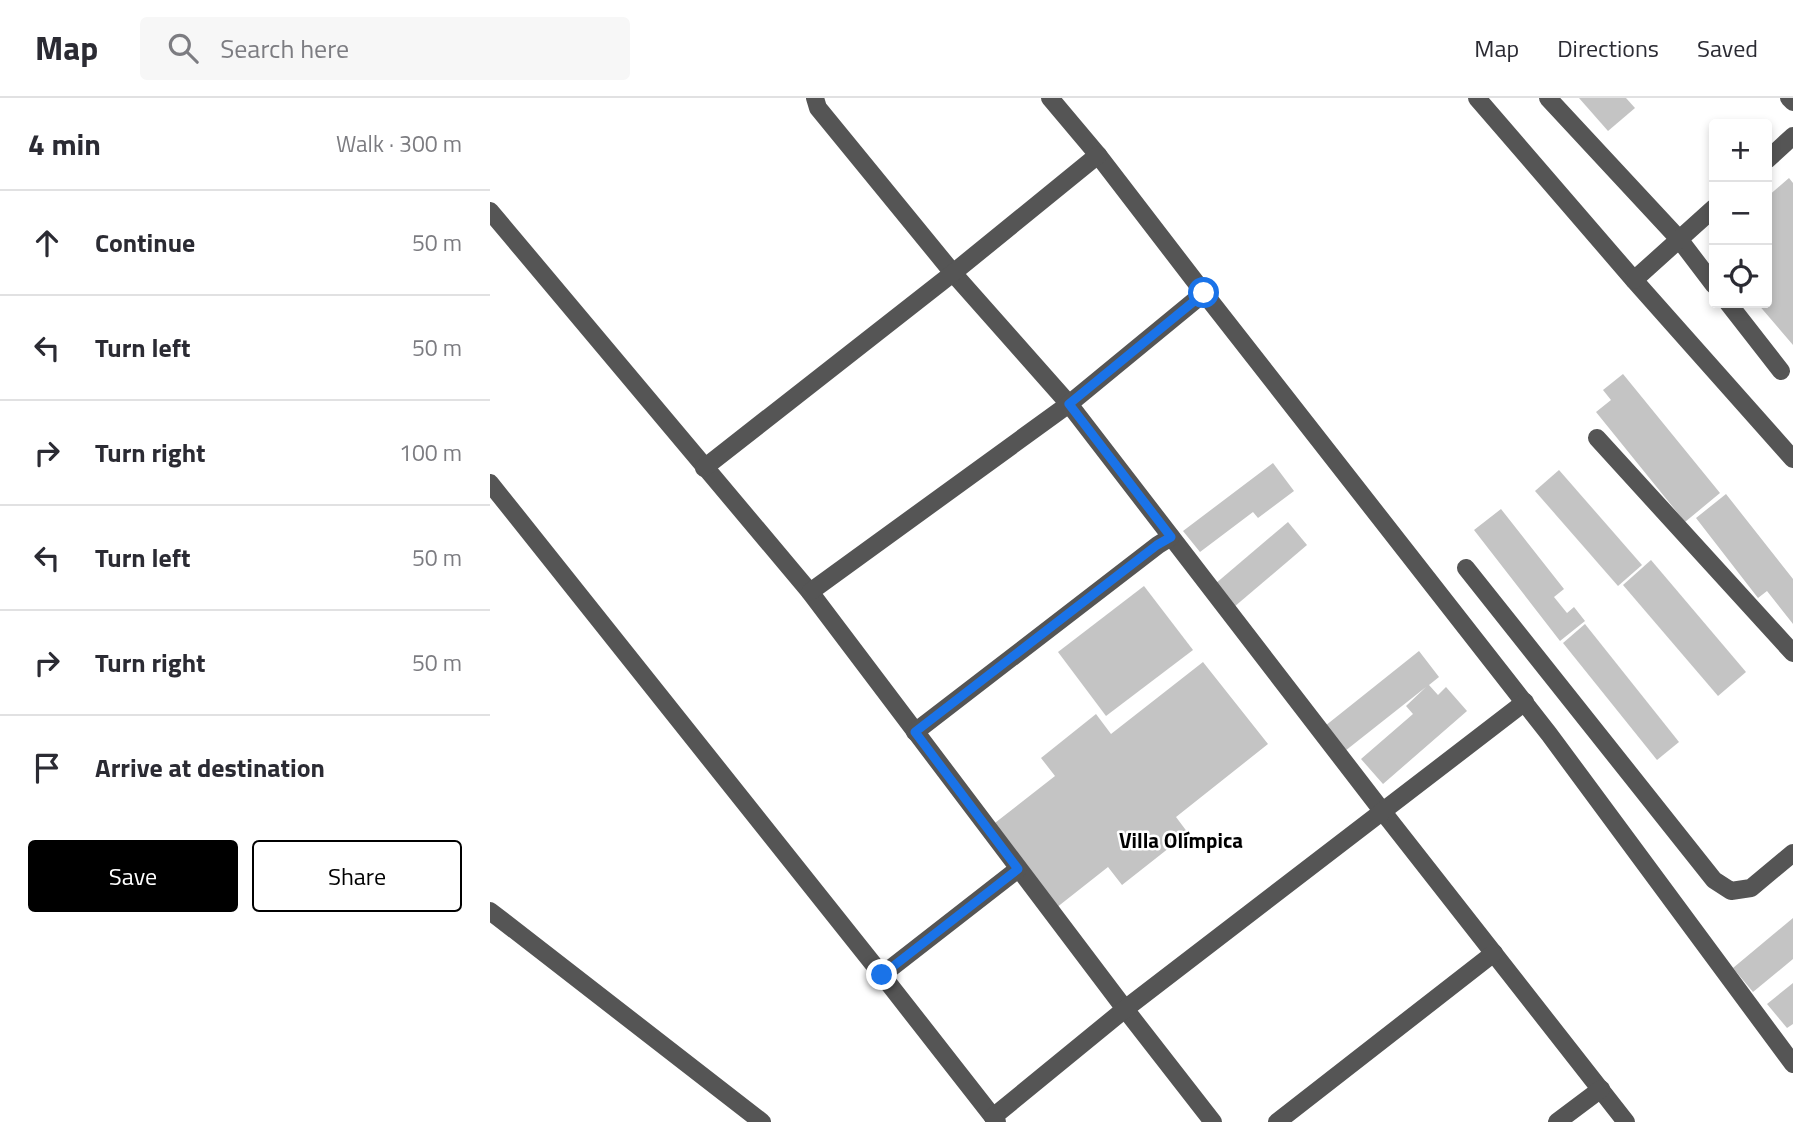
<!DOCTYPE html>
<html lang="en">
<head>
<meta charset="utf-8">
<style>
  :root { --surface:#fff; --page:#f7f7f7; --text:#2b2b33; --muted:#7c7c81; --line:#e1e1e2; --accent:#000 }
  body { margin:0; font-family:"Titillium Web",sans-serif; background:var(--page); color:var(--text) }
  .controls { position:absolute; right:21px; top:21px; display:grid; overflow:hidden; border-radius:7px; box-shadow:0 4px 10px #0003 }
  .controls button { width:63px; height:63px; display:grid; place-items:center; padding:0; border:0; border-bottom:2px solid var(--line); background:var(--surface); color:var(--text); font:35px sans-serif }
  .stop { position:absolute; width:21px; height:21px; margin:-16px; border:5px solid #1a73e8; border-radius:50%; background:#fff }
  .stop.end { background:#1a73e8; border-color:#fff; box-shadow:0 2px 7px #0008 }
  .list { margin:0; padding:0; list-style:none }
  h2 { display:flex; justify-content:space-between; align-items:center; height:91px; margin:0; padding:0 28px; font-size:30px }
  h2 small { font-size:23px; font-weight:400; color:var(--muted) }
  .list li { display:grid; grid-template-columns:46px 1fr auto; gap:21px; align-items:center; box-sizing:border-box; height:105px; padding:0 28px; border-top:2px solid var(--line) }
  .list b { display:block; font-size:26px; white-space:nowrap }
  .list em { font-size:23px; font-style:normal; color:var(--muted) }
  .actions { display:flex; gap:14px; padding:21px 28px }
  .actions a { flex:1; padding:16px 0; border:2px solid var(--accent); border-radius:7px; text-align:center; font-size:24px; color:var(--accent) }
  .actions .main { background:var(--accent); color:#fff }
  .icon { flex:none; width:38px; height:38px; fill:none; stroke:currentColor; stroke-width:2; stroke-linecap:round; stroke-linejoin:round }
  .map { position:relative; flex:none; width:1303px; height:1024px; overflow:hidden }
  header { display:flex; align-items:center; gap:42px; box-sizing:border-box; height:98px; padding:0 35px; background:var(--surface); border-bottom:2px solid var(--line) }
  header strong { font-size:33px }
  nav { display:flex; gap:38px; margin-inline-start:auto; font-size:24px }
  .search { width:490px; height:63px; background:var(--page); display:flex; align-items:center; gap:18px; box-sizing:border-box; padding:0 24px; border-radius:7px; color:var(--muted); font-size:26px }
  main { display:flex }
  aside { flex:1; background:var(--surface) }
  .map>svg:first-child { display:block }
</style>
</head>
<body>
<header>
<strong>Map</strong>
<div class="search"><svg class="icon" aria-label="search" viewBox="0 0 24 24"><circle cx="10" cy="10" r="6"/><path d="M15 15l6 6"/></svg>Search here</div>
<nav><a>Map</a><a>Directions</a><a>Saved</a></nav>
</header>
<main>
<aside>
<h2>4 min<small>Walk · 300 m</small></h2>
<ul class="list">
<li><svg class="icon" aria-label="ahead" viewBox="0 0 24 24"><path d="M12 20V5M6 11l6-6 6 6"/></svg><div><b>Continue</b></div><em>50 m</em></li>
<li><svg class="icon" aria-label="left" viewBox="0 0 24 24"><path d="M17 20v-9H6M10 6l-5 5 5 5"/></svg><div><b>Turn left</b></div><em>50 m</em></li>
<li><svg class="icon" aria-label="right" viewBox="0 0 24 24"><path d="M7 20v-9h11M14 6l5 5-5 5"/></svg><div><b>Turn right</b></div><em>100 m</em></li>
<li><svg class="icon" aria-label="left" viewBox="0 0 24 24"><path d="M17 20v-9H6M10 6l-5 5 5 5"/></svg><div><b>Turn left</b></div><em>50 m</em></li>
<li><svg class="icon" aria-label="right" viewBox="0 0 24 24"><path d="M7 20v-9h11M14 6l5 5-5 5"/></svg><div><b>Turn right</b></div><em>50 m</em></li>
<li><svg class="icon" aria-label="arrive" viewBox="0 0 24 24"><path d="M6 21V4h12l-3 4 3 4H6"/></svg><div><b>Arrive at destination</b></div></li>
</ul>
<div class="actions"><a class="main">Save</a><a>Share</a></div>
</aside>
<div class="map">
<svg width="1303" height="1024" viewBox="0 0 1303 1024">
  <rect width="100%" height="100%" fill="#fff"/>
  <g fill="#c4c4c4">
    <path d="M1089,0H1136L1145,10L1118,33Z"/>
    <path d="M1299,80L1303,85V247L1267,205H1277V99Z"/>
    <path d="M1133,276L1230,395L1195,424L1106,314L1121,302L1113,292Z"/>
    <path d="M783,365L804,393L768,420L763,414L710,454L693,433Z"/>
    <path d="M1069,372L1152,467L1128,488L1045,393Z"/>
    <path d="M1236,396L1303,481V526L1277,493L1268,500L1206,420Z"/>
    <path d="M1011,411L1074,491L1064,499L1077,515L1084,509L1095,523L1070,543L984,432Z"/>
    <path d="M798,424L817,447L744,509L725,486Z"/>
    <path d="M1161,462L1256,574L1228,598L1133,487Z"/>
    <path d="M654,488L703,552L616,618L568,554Z"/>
    <path d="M1095,526L1189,644L1167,662L1073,545Z"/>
    <path d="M929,553L949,579L939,587L948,597L956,589L977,613L893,686L871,661L923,616L916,608L936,589L855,653L835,628Z"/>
    <path d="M713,564L778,646L686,719L698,735L632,787L618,769L566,810L501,728L565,678L551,660L606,616L621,636Z"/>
    <path d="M1303,820V861L1263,894L1243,870Z"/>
    <path d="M1303,885V926L1297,930L1277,906Z"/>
  </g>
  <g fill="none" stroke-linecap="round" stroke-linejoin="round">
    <g stroke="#555" stroke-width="18">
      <path d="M325,0L328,10L463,175L579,306L893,714L1136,1024"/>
      <path d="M560,0L608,57L714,195L1059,636L1303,966"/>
      <path d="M987,0L1144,182L1303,361"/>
      <path d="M1058,0L1189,141L1224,187"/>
      <path d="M1299,0L1303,4"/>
      <path d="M1277,62L1303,38"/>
      <path d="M0,113L320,494L635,911L723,1024"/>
      <path d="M1144,182L1224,110"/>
      <path d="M1238,205L1291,273"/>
      <path d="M1107,340L1303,555"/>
      <path d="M214,370L463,175L608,57"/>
      <path d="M0,385L392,877L507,1024"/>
      <path d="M976,470L1224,782L1241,793L1261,790L1303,755"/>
      <path d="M320,494L579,306L714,195"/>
      <path d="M425,634L668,447L681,439"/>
      <path d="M0,813L272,1024"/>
      <path d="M392,877L528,771"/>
      <path d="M503,1019L635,911L1035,604"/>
      <path d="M787,1024L1004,855"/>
      <path d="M1067,1024L1111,991"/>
    </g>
  </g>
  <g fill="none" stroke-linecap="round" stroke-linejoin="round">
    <path stroke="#1a73e8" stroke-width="9" d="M392,877L528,771L425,634L667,447L681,439L579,306L714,195"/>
  </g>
  <g text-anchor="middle" stroke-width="5" stroke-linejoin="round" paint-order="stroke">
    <g font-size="21" font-weight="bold" fill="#000" stroke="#fff">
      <text x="691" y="750">Villa Olímpica</text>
    </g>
  </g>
</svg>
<div class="controls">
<button>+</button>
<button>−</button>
<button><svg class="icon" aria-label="locate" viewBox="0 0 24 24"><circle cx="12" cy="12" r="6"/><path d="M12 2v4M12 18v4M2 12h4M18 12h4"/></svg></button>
</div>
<div class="stop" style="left:714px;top:195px"></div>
<div class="stop end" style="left:392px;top:877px"></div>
</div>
</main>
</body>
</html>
